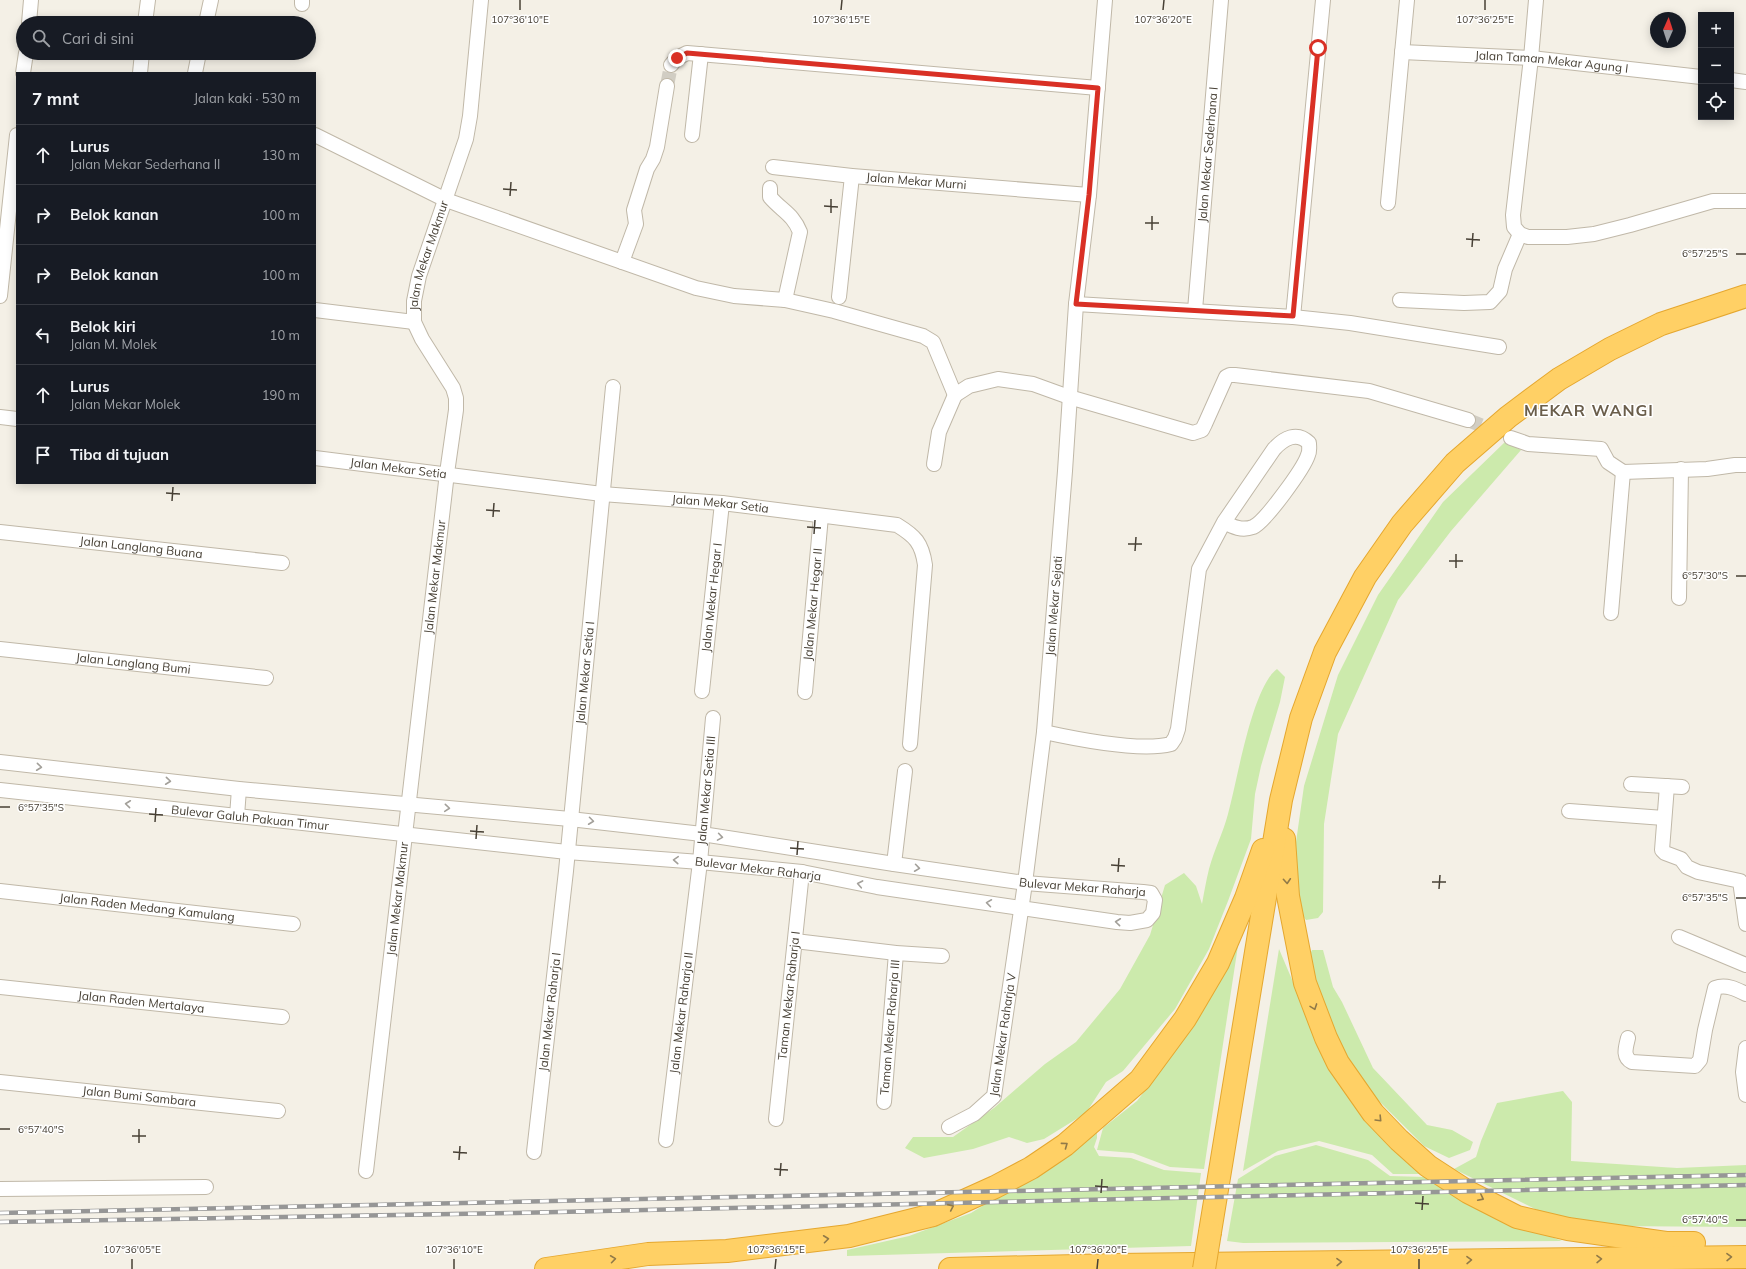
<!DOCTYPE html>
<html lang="id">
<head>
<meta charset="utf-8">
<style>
  :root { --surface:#171b24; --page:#242831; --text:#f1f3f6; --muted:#9ea1a6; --line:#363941 }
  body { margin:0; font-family:Mulish,sans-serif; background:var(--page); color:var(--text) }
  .controls { position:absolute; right:12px; top:12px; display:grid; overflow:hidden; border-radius:0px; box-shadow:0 2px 10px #0003 }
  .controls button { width:36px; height:36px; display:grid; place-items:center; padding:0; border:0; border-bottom:1px solid var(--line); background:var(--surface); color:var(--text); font:20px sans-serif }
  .compass { position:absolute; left:1650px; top:12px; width:36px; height:36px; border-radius:50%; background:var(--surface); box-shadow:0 2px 10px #0003; rotate:3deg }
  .stop { position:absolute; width:12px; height:12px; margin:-9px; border:3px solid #d93025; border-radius:50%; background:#fff }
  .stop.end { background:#d93025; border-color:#fff; box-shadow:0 1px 4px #0008 }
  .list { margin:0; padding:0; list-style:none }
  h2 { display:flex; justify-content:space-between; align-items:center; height:52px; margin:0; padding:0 16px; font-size:17px }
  h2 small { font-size:13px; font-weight:400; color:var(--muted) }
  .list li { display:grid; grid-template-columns:26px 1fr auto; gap:12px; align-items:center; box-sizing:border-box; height:60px; padding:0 16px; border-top:1px solid var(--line) }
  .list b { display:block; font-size:15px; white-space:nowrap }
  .list p { margin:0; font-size:13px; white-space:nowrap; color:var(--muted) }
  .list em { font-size:13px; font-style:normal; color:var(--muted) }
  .icon { flex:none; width:22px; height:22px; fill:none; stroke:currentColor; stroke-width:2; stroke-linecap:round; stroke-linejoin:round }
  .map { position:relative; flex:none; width:1746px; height:1269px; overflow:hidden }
  .search { position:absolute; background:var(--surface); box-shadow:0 2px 10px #0003; left:16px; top:16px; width:300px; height:44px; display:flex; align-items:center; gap:10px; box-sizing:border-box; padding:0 14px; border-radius:22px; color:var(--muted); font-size:15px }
  .panel { position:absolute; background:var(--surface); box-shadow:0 2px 10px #0003; left:16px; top:72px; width:300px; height:412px; border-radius:0px }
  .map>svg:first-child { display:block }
</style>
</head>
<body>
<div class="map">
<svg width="1746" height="1269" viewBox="0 0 1746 1269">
  <rect width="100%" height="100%" fill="#f4f0e6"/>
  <g fill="#cceaac">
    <path d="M1505,442L1521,450L1451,531L1398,600L1338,734L1324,824L1323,912L1318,918L1306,920L1296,907L1295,849L1304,786L1338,675L1378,595L1443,502Z"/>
    <path d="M1277,669L1285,677L1280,702L1261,766L1255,794L1251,839L1228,901L1209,949L1175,1009L1123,1071L1106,1082L1086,1113L1044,1139L1027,1143L1009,1137L973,1149L924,1158L905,1148L913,1137H953L994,1108L1045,1064L1076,1042L1120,989L1150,935L1165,885L1184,873L1196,886L1202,904C1204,893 1206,881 1209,869C1214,850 1223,833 1228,814C1237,782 1252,687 1277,669Z"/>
    <path d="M1239,939L1204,1169L1170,1167L1133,1153L1097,1150L1103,1128L1137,1101L1188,1034L1220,979Z"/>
    <path d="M1279,949L1313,1029L1390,1144L1420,1174H1393L1372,1155L1319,1141L1278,1151L1243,1171Z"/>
    <path d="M1312,950H1323L1333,987L1342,1002L1373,1068L1427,1125L1452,1130L1473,1142L1470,1150L1449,1158L1424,1146L1348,1070L1307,960Z"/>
    <path d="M1563,1091L1572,1102L1571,1161L1677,1168L1746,1165V1227L1607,1226L1545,1214L1454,1169L1476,1157L1481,1141L1497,1103Z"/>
    <path d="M1097,1129V1138L1094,1147L1099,1156L1131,1158L1164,1170L1201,1173L1191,1246L847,1256V1250L909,1236L971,1213L1026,1179Z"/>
    <path d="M1316,1145L1368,1160L1390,1176L1426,1177L1482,1210L1562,1241L1243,1243L1227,1241L1238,1179L1275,1156Z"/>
  </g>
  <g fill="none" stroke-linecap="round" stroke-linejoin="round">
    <g stroke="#d1cdc3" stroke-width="14" stroke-dasharray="14 7" stroke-linecap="butt">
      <path d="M667,86L671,65"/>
      <path d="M1468,420L1500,433"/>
    </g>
    <defs>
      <g id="street">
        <path d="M1536,0L1531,58L1513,215L1514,227L1520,234L1528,237H1567L1594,234L1630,225L1713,201H1746"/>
        <path d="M302,4V0"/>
        <path d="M29,23L31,0"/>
        <path d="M145,23L148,0"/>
        <path d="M206,23L211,0"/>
        <path id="s1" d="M1402,52L1531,58L1701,77"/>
        <path d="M671,65L677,58L687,53L1098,88"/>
        <path d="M23,73L26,53"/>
        <path d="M140,73L142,53"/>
        <path d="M195,73L199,53"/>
        <path d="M1731,80L1746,82"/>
        <path d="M315,135L446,200L696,288L734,296L785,300L834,311L923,336L933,342L955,395L969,386L998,379L1033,384L1069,397L1193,433L1202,430L1205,424L1226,377L1230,375H1235L1369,391L1468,420"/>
        <path d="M692,135L701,54"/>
        <path id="s2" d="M773,167L852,176L1089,195"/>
        <path d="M770,188V197C782,211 793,214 800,232L785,300"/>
        <path d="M1388,203L1407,0"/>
        <path d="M622,262L636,224L634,210L647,169L653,159L657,147L667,86"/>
        <path d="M0,296L17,135"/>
        <path d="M839,297L852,176"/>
        <path d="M1400,300L1464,303L1490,302L1500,291L1505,269L1520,234"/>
        <path d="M1076,304L1293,317L1350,323L1499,347"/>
        <path d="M315,310L414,322"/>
        <path id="s3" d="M1195,310L1221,0"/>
        <path d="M1293,317L1323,0"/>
        <path d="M0,417L17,419"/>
        <path d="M1511,438L1528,444L1601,449L1608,462L1623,472L1707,469L1735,465H1746"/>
        <path id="s4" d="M315,458L602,494L722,503L897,525C915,536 922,543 925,565L910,744"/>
        <path d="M934,464L939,432L955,395"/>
        <path id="s5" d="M0,532L282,563"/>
        <path d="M1679,598L1681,469"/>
        <path d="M1611,613L1623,472"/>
        <path id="s6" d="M0,649L266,678"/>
        <path id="s7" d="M702,691L722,503"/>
        <path id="s8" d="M805,692L821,516"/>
        <path d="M1044,732C1076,739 1140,752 1171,744L1175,738L1178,729L1199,569L1224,522L1274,449C1284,438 1297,431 1309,443C1309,447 1310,451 1308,455C1304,468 1265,522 1253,527C1242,531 1233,527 1224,522"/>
        <path id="s9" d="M0,762L239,789L570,819L702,834L894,864L1025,883L1143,892L1151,893L1155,900L1153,913L1147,920L1130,923L1117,922L877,887L802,872L700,862L567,852L0,790"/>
        <path d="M1631,784L1682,787"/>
        <path d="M1667,786L1662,850L1665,853L1681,859L1687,867L1698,872L1740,881L1746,924"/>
        <path d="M1569,811L1664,818"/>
        <path d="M237,816L239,789"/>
        <path d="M894,864L905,771"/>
        <path id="s10" d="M0,891L293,924"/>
        <path d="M1679,937L1746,965"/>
        <path d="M795,941L896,953L942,956"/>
        <path id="s11" d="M0,987L282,1017"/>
        <path d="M1628,1038C1626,1047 1622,1057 1632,1062L1695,1066L1700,1060L1705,1030L1715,988C1726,984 1736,989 1746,994"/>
        <path d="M1746,1048L1743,1072L1746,1095"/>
        <path id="s12" d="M0,1082L278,1111"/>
        <path id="s13" d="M884,1102L896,953"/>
        <path id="s14" d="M776,1119L802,872"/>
        <path id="s15" d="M949,1127L974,1114L994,1096L1025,883L1044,732L1065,471L1076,304L1089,195L1105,0"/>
        <path id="s16" d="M666,1140L700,862L713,718"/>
        <path id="s17" d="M534,1152L566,871L613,387"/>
        <path id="s18" d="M366,1171L447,473L456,410V398L453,388L422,339L414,322V301L419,276L466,139L470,116L481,0"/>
        <path d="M0,1189L206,1187"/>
      </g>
      <g id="highway">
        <path d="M1284,839L1288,896L1305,983L1326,1038L1338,1063L1373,1113L1399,1140L1428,1166L1468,1192L1517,1217L1568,1229L1666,1243H1694"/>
        <path d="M1210,1232L1281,800L1301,718L1325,652L1365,577L1402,524L1455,463L1508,417L1559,379L1610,349L1661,324L1746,296"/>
        <path d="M546,1269L648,1254L727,1251L849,1236L933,1215L995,1187L1031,1168L1065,1145L1140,1080L1185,1019L1218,963L1246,898L1263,850"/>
        <path d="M950,1269L1117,1265L1746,1257"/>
      </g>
    </defs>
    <use href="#street" stroke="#c0b8a8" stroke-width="16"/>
    <use href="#highway" stroke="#e5a72f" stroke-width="24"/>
    <use href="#street" stroke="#fff" stroke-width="14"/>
    <use href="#highway" stroke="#ffd065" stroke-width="22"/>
    <defs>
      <g id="rail">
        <path d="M0,1213L1746,1175"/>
        <path d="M0,1222L515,1213L1746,1185"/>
      </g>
    </defs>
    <use href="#rail" stroke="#969696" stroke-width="4.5"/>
    <use href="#rail" stroke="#fff" stroke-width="3" stroke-dasharray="9" stroke-linecap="butt"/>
    <defs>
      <path id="highway-bridge" d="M1204,1269L1210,1232"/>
    </defs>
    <use href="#highway-bridge" stroke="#e5a72f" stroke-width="24" stroke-linecap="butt"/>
    <use href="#highway-bridge" stroke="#ffd065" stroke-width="22"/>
  </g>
  <defs><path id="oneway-chevron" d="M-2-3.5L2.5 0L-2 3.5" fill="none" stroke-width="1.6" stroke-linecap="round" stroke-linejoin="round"/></defs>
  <g stroke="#a3a09a">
    <use href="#oneway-chevron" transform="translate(39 767) rotate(6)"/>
    <use href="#oneway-chevron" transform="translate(168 781) rotate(6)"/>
    <use href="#oneway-chevron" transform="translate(128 804) rotate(-174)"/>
    <use href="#oneway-chevron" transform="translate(447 808) rotate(5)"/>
    <use href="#oneway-chevron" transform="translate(591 821) rotate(7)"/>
    <use href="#oneway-chevron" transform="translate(720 837) rotate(9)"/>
    <use href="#oneway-chevron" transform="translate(676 860) rotate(-176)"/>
    <use href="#oneway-chevron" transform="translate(917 868) rotate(8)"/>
    <use href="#oneway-chevron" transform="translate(860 884) rotate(-169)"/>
    <use href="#oneway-chevron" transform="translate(989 903) rotate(-172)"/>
    <use href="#oneway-chevron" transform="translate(1118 922) rotate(-174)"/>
  </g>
  <g stroke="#917a48">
    <use href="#oneway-chevron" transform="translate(1287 881) rotate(86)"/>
    <use href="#oneway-chevron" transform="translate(1314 1007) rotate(70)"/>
    <use href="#oneway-chevron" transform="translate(1379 1119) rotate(46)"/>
    <use href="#oneway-chevron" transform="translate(1065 1145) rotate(-36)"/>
    <use href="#oneway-chevron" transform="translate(1481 1198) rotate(27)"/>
    <use href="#oneway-chevron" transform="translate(951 1207) rotate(-24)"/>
    <use href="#oneway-chevron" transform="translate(826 1239) rotate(-7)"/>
    <use href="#oneway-chevron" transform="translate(1729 1257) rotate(-1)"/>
    <use href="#oneway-chevron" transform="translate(613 1259) rotate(-8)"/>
    <use href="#oneway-chevron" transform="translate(1599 1259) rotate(-1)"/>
    <use href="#oneway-chevron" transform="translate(1469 1260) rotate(-1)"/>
    <use href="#oneway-chevron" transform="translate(1339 1262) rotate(-1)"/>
  </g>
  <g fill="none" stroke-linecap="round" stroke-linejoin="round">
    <path stroke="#d93025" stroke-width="5" d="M677,58L687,53L1098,88L1089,195L1076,304L1293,316L1318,48"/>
  </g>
  <path fill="none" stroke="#474035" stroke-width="1.5" d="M520,10V0M841,10L842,0M1163,10L1164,0M1485,10V0M503,189L517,190M510,196L511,182M824,206L838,207M831,213V199M1145,223H1159M1152,230V216M1466,239L1480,240M1472,247L1473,233M1736,254H1746M166,493L180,494M172,501L173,487M486,510L500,511M493,517L494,503M807,527L821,528M814,534L815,520M1128,544H1142M1135,551L1136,537M1449,561H1463M1456,568V554M1736,576H1746M0,807H10M149,814L163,815M155,822L156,808M470,831L484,832M476,839L477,825M790,848L804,849M797,855L798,841M1111,865L1125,866M1118,872L1119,858M1432,882H1446M1439,889L1440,875M1736,898H1746M0,1129H10M132,1136H146M139,1143V1129M453,1152L467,1153M459,1160L460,1146M774,1169L788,1170M780,1176L781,1163M1095,1186L1108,1187M1101,1193L1102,1179M1415,1203L1429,1204M1422,1210L1423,1196M1736,1220H1746M132,1269V1259M454,1269V1259M775,1269L776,1259M1097,1269L1098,1259M1419,1269V1259"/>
  <g text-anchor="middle" stroke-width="3" stroke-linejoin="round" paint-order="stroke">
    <g font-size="12" fill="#474035" stroke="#fff">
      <text dy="4" stroke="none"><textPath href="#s1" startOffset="150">Jalan Taman Mekar Agung I</textPath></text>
      <text dy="4" stroke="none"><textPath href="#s3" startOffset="156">Jalan Mekar Sederhana I</textPath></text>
      <text dy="4" stroke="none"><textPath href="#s2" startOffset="144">Jalan Mekar Murni</textPath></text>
      <text dy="4" stroke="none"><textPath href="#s18" startOffset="934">Jalan Mekar Makmur</textPath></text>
      <text dy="4" stroke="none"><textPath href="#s4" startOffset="84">Jalan Mekar Setia</textPath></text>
      <text dy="4" stroke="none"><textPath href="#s4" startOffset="408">Jalan Mekar Setia</textPath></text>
      <text dy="4" stroke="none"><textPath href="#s5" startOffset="142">Jalan Langlang Buana</textPath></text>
      <text dy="4" stroke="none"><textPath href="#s18" startOffset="598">Jalan Mekar Makmur</textPath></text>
      <text dy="4" stroke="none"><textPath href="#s7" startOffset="94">Jalan Mekar Hegar I</textPath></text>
      <text dy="4" stroke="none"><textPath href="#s8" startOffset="88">Jalan Mekar Hegar II</textPath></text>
      <text dy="4" stroke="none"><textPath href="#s15" startOffset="549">Jalan Mekar Sejati</textPath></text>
      <text dy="4" stroke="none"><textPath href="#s6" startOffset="134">Jalan Langlang Bumi</textPath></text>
      <text dy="4" stroke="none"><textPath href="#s17" startOffset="482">Jalan Mekar Setia I</textPath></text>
      <text dy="4" stroke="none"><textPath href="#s16" startOffset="352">Jalan Mekar Setia III</textPath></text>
      <text transform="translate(250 818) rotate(6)" y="4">Bulevar Galuh Pakuan Timur</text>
      <text transform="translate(758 869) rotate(7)" y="4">Bulevar Mekar Raharja</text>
      <text dy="4" stroke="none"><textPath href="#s9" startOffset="1090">Bulevar Mekar Raharja</textPath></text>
      <text dy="4" stroke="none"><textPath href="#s18" startOffset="274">Jalan Mekar Makmur</textPath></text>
      <text dy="4" stroke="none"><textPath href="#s10" startOffset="148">Jalan Raden Medang Kamulang</textPath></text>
      <text dy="4" stroke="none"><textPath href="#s14" startOffset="124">Taman Mekar Raharja I</textPath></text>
      <text dy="4" stroke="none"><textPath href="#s11" startOffset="142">Jalan Raden Mertalaya</textPath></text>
      <text dy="4" stroke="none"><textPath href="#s17" startOffset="141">Jalan Mekar Raharja I</textPath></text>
      <text dy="4" stroke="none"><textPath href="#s16" startOffset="128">Jalan Mekar Raharja II</textPath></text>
      <text dy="4" stroke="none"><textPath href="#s13" startOffset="75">Taman Mekar Raharja III</textPath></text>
      <text dy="4" stroke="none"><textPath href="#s15" startOffset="117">Jalan Mekar Raharja V</textPath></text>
      <text dy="4" stroke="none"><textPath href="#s12" startOffset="140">Jalan Bumi Sambara</textPath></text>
    </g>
    <g font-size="16" font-weight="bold" letter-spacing="1" fill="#6a5e4b" stroke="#fff">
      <text x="1589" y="416">MEKAR WANGI</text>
    </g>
  </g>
  <g font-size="10" text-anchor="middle" fill="#474035" stroke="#fff" stroke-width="3" stroke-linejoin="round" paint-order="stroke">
    <text x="520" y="23">107°36'10"E</text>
    <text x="841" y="23">107°36'15"E</text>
    <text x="1163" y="23">107°36'20"E</text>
    <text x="1485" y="23">107°36'25"E</text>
    <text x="1705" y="257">6°57'25"S</text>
    <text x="1705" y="579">6°57'30"S</text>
    <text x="41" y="811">6°57'35"S</text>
    <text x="1705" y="901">6°57'35"S</text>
    <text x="41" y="1133">6°57'40"S</text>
    <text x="1705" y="1223">6°57'40"S</text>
    <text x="132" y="1253">107°36'05"E</text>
    <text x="454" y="1253">107°36'10"E</text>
    <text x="776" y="1253">107°36'15"E</text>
    <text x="1098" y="1253">107°36'20"E</text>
    <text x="1419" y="1253">107°36'25"E</text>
  </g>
</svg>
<div class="controls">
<button>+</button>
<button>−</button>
<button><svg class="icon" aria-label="locate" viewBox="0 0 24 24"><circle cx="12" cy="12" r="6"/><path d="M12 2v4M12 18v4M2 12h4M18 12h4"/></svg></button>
</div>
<svg class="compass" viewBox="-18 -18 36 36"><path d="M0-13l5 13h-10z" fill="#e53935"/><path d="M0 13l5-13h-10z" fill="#9ea1a6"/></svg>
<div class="stop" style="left:1318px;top:48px"></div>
<div class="stop end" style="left:677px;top:58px"></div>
<div class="search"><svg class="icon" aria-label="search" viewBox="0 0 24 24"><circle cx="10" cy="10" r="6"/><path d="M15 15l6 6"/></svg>Cari di sini</div>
<section class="panel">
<h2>7 mnt<small>Jalan kaki · 530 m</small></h2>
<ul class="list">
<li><svg class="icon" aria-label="ahead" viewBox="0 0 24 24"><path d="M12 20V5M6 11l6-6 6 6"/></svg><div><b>Lurus</b><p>Jalan Mekar Sederhana II</p></div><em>130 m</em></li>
<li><svg class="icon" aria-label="right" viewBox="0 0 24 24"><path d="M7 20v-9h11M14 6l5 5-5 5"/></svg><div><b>Belok kanan</b></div><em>100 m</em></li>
<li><svg class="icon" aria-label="right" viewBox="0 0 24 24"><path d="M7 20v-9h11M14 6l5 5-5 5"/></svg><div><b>Belok kanan</b></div><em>100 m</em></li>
<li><svg class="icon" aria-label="left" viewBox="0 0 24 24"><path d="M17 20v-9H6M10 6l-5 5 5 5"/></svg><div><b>Belok kiri</b><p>Jalan M. Molek</p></div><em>10 m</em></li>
<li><svg class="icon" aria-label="ahead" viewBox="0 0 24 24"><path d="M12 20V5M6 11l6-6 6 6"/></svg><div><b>Lurus</b><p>Jalan Mekar Molek</p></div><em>190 m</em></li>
<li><svg class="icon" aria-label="arrive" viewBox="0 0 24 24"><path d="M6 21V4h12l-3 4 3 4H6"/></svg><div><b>Tiba di tujuan</b></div></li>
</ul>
</section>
</div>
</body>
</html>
